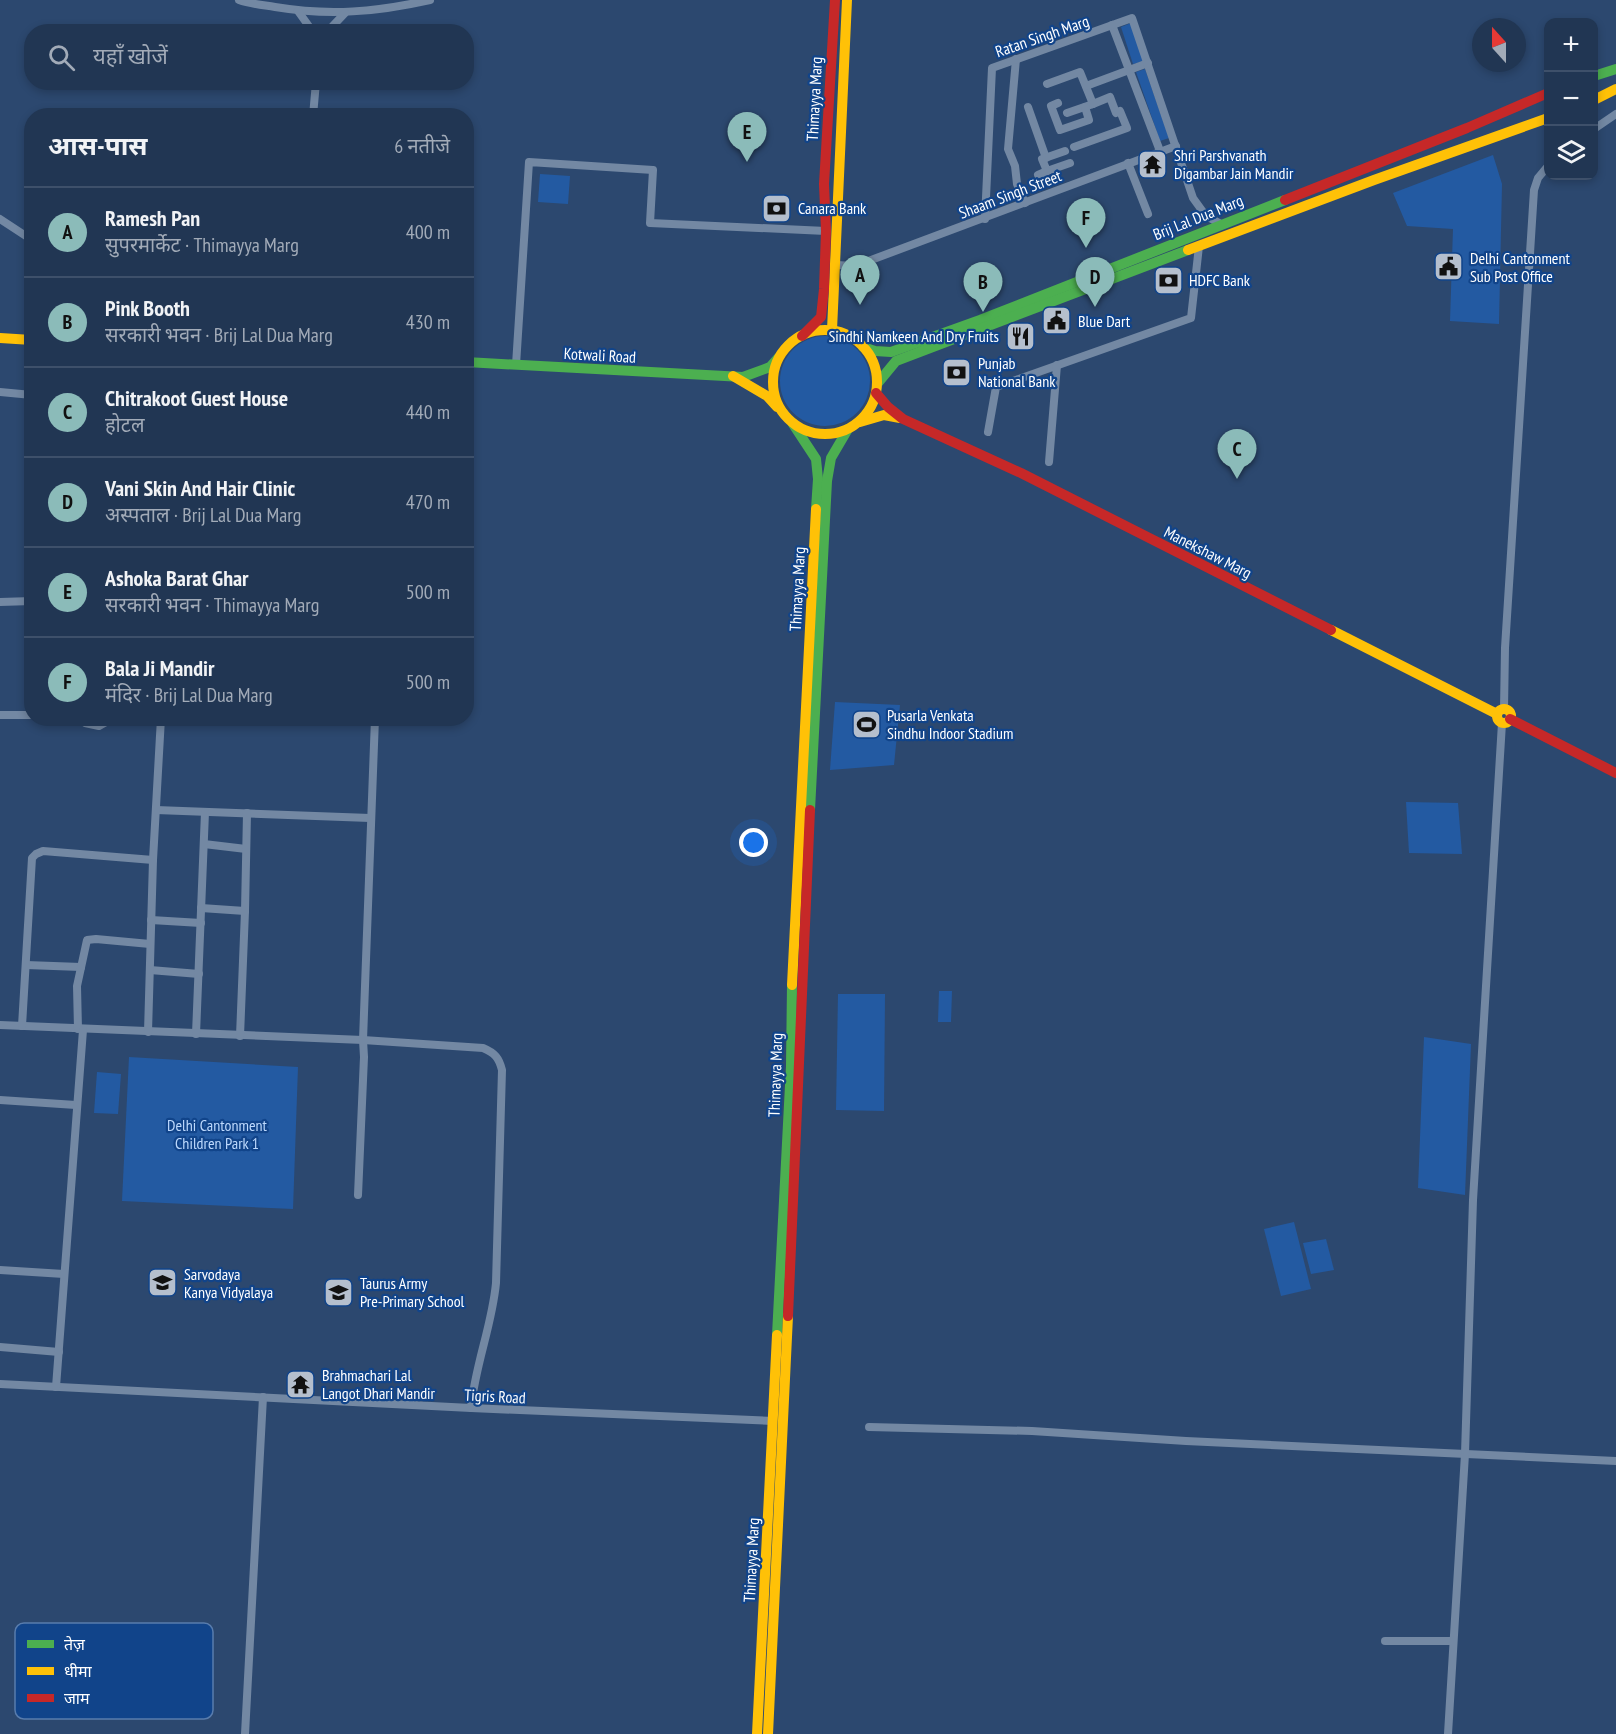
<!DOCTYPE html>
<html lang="hi">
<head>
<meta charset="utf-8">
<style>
  :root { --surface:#213653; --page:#293e5a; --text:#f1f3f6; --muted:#a2abb8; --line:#3e506a; --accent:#8bbbb9 }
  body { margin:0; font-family:"PT Sans Narrow","Noto Sans Devanagari",sans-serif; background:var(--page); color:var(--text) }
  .controls { position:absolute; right:18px; top:18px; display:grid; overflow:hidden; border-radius:12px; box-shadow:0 3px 9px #0003 }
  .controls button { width:54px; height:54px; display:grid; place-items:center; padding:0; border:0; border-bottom:2px solid var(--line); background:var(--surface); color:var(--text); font:30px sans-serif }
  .compass { position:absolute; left:1472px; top:18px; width:54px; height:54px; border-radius:50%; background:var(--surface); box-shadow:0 3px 9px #0003; rotate:339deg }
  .you { position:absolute; left:754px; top:843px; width:21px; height:21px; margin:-15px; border:4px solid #fff; border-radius:50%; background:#1a73e8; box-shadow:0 0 0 9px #1a73e833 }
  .badge { display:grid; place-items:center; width:39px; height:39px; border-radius:50%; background:var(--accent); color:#111; font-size:20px; font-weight:700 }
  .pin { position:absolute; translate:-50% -50px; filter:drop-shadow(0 2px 3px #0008) }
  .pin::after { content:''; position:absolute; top:32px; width:21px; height:18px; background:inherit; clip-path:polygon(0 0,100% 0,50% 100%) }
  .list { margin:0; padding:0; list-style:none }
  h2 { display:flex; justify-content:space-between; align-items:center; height:78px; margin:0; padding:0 24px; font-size:26px }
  h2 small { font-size:20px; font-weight:400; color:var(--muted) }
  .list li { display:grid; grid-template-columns:39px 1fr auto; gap:18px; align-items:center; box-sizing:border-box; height:90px; padding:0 24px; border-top:2px solid var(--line) }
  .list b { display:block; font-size:22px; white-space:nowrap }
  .list p { margin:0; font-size:20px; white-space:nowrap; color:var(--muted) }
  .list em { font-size:20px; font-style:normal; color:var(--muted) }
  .icon { flex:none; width:33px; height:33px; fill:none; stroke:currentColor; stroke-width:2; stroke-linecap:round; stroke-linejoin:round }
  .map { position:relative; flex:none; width:1616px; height:1734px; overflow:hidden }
  .search { position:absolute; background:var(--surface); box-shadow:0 3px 9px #0003; left:24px; top:24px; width:450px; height:66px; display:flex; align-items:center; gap:15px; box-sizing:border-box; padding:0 21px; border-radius:24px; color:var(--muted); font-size:22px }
  .panel { position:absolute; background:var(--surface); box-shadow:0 3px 9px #0003; left:24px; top:108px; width:450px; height:618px; border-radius:24px }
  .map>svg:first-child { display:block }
</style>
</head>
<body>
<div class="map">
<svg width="1616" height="1734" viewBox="0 0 1616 1734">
  <rect width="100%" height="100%" fill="#2c486f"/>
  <g fill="#235aa2">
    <path d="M1131,23L1144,61L1133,64L1121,27Z"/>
    <path d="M1145,69L1169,138L1160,141L1136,72Z"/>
    <path d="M1493,155L1502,184L1499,324L1450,321L1453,229L1407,226L1393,193Z"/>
    <path d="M540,174L570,176L568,204L538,202Z"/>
    <circle cx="825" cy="381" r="45"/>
    <path d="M835,702L900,705L894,765L830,770Z"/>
    <path d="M1406,802L1458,803L1462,854L1409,853Z"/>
    <path d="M939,991H952L951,1022H938Z"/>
    <path d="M838,994H885L884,1111L836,1110Z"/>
    <path d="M1424,1037L1471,1044L1465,1195L1418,1188Z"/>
    <path d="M129,1057L298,1067L293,1209L122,1201Z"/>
    <path d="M97,1072L121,1074L118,1114L94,1113Z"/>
    <path d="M1294,1222L1311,1289L1281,1296L1264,1229Z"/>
    <path d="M1326,1239L1334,1270L1311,1274L1303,1243Z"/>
  </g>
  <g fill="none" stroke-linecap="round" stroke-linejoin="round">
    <g stroke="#7388a3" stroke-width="8">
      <path d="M239,0C250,4 263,5 275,7C330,16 376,12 430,0"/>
      <path d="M298,11L313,32"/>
      <path d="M1112,25L1160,151"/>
      <path d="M327,32L345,13"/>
      <path d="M1016,59L1008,149L1015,166L1017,184L1025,203"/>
      <path d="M1047,84L1080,72L1093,104L1067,113"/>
      <path d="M1086,86L1148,63"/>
      <path d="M1058,103L1051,106L1060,130L1089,120L1085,107"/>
      <path d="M1028,107L1046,158"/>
      <path d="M313,116L316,82"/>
      <path d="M1594,129L1616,114"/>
      <path d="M1074,147L1127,128L1120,111L1116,113L1110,97L1093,104"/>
      <path d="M1065,151L1042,159L1047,171L1070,163"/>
      <path d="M1128,163L1148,214"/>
      <path d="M1038,175L1047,171"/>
      <path d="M0,219L32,240"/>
      <path d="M985,219L992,68L1132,18L1193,198L1206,216L1221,224"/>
      <path d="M836,265L855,266L1176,146"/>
      <path d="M516,365L529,162L653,170L650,223L826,231"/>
      <path d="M0,392L32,395"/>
      <path d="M988,432L996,387L1191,318L1199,246"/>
      <path d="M1049,462L1057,365"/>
      <path d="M0,602L32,601"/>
      <path d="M1504,709L1505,648L1534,190L1538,178L1548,166"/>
      <path d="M0,715H32"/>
      <path d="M79,718L85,723L99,726L113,718"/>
      <path d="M156,810L370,818"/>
      <path d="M204,844L246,849"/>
      <path d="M201,908L245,911"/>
      <path d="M151,920L201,923"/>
      <path d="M26,965L81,967"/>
      <path d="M150,970L199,974"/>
      <path d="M0,1025L363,1040L483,1048C495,1053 499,1058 502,1070L496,1283C492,1326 475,1365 471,1408"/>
      <path d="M22,1026L32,858L36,854L43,851L153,860"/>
      <path d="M78,1029L77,986L87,940L96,939L150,944"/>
      <path d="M148,1032L153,860L161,718"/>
      <path d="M196,1034L205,812"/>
      <path d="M240,1036L245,911L247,813"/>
      <path d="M0,1100L76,1105"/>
      <path d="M358,1195L364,1057L363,1040L375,718"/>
      <path d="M0,1270L64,1274"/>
      <path d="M0,1347L59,1352"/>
      <path d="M0,1384L471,1408L773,1421"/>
      <path d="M56,1387L83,1030"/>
      <path d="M869,1427L1032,1431L1186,1441L1616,1461"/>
      <path d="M1385,1641H1453"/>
      <path d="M245,1734L263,1397"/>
      <path d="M1448,1734L1465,1454L1473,1200L1502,723"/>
    </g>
    <g stroke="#4caf50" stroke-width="10">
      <path d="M1594,76L1616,69"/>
      <path d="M863,347L875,351L891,352L980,320L1285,200"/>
      <path d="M466,362L743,377L770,367L778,358"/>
      <path d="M877,384L896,361L1188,250"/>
      <path d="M793,424L816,459L818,479L816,509"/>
      <path d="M810,810L827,481L831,458L848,429"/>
      <path d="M777,1335L791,1066L792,985"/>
    </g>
    <g stroke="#ffc107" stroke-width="10">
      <path d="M1594,100L1616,89"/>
      <path d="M1188,250L1374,180L1548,118"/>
      <path d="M832,330L847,0"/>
      <circle cx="825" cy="382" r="52"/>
      <path d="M0,338L32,340"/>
      <path d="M733,376L767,396L777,407"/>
      <path d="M860,422L884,415L900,418"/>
      <path d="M1331,630L1497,714"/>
      <circle cx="1504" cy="716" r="7"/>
      <path d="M792,985L816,509"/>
      <path d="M757,1734L777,1335"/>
      <path d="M768,1734L788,1316"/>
    </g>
    <g stroke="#c62828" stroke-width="10">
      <path d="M1285,200L1467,128L1548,93"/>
      <path d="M802,336L821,317L824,289L826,231L824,184L835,0"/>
      <path d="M876,393L888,407L903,419L1021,473L1331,630"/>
      <path d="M1510,719L1616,773"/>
      <path d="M788,1316L810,810"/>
    </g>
  </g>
  <defs>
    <symbol id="temple-square" viewBox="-11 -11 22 22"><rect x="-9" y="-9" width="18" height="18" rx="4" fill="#b5bfcd" stroke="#11448a"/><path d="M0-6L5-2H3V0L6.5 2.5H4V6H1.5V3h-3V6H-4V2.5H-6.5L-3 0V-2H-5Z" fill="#111"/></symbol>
    <symbol id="bank-square" viewBox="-11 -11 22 22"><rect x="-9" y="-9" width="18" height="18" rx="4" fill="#b5bfcd" stroke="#11448a"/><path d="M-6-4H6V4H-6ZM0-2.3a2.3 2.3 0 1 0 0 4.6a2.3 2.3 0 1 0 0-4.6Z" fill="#111"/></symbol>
    <symbol id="civic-square" viewBox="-11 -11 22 22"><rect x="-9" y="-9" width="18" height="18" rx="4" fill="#b5bfcd" stroke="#11448a"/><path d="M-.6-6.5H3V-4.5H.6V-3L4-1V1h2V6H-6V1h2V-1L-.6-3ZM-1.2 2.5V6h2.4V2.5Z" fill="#111"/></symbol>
    <symbol id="restaurant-square" viewBox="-11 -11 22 22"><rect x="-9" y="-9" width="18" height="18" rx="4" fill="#b5bfcd" stroke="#11448a"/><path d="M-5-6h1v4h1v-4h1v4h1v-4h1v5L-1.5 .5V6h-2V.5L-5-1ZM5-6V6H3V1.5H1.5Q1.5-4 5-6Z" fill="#111"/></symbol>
    <symbol id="stadium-square" viewBox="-11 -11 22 22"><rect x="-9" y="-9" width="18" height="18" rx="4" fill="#b5bfcd" stroke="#11448a"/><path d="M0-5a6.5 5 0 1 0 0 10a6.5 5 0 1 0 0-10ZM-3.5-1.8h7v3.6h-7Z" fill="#111"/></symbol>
    <symbol id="school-square" viewBox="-11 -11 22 22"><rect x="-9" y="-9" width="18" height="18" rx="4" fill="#b5bfcd" stroke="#11448a"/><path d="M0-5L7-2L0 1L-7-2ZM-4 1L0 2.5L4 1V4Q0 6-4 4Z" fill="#111"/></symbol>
  </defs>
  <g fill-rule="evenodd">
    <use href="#temple-square" x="1136" y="148" width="33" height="33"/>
    <use href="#bank-square" x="760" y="192" width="33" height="33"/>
    <use href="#civic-square" x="1432" y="250" width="33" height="33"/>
    <use href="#bank-square" x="1152" y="264" width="33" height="33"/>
    <use href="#civic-square" x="1040" y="304" width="33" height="33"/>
    <use href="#restaurant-square" x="1004" y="320" width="33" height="33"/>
    <use href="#bank-square" x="940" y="356" width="33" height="33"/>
    <use href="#stadium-square" x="850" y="708" width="33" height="33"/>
    <use href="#school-square" x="146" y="1266" width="33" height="33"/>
    <use href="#school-square" x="322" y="1276" width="33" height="33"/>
    <use href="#temple-square" x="284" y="1368" width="33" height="33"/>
  </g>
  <g text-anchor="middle" stroke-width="4.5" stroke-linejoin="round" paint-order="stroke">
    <g font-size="16" fill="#fff" stroke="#11448a">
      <text transform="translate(1042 36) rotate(-19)" y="6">Ratan Singh Marg</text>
      <text transform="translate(814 99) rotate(-87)" y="6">Thimayya Marg</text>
      <text transform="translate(1010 194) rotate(-21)" y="6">Shaam Singh Street</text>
      <text transform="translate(1198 217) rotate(-22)" y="6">Brij Lal Dua Marg</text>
      <text transform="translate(600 355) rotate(3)" y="6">Kotwali Road</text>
      <text transform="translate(1208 552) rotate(27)" y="6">Manekshaw Marg</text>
      <text transform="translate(797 589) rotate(-87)" y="6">Thimayya Marg</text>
      <text transform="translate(775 1075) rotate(-88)" y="6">Thimayya Marg</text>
      <text transform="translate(495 1396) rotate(3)" y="6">Tigris Road</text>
      <text transform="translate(751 1560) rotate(-87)" y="6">Thimayya Marg</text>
    </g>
    <g font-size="16" fill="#fff" stroke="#11448a" text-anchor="start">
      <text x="1174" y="161">Shri Parshvanath<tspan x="1174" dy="18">Digambar Jain Mandir</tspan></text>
      <text x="798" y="214">Canara Bank</text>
      <text x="1470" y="264">Delhi Cantonment<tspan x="1470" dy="18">Sub Post Office</tspan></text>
      <text x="1189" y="286">HDFC Bank</text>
      <text x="1078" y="327">Blue Dart</text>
      <text x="999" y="342" text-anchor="end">Sindhi Namkeen And Dry Fruits</text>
      <text x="978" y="369">Punjab<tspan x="978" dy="18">National Bank</tspan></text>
      <text x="887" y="721">Pusarla Venkata<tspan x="887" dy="18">Sindhu Indoor Stadium</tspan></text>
      <text x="184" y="1280">Sarvodaya<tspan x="184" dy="18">Kanya Vidyalaya</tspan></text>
      <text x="360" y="1289">Taurus Army<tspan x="360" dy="18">Pre-Primary School</tspan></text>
      <text x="322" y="1381">Brahmachari Lal<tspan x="322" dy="18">Langot Dhari Mandir</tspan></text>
    </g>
    <g font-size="16" fill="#bdd9fd" stroke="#11448a">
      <text x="217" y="1131">Delhi Cantonment<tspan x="217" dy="18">Children Park 1</tspan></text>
    </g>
  </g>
  <rect x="15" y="1623" width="198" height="96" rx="9" fill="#11448a" stroke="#587cad" stroke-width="1.5"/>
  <rect x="27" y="1640" width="27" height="8" fill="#4caf50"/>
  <rect x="27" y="1667" width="27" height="8" fill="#ffc107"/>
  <rect x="27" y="1694" width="27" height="8" fill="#c62828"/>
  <g font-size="16" fill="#fff">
    <text x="64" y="1650">तेज़</text>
    <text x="64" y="1677">धीमा</text>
    <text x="64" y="1704">जाम</text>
  </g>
</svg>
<div class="controls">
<button>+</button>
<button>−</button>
<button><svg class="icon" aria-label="layers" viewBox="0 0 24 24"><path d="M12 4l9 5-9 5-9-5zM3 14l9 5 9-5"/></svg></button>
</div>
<svg class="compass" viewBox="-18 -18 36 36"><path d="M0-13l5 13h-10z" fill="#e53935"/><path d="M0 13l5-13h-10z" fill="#a2abb8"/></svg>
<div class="you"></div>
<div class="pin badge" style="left:860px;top:305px">A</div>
<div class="pin badge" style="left:983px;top:312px">B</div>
<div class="pin badge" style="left:1237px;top:479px">C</div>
<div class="pin badge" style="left:1095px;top:307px">D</div>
<div class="pin badge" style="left:747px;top:162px">E</div>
<div class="pin badge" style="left:1086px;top:248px">F</div>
<div class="search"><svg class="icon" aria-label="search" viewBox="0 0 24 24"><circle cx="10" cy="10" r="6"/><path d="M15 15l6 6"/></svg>यहाँ खोजें</div>
<section class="panel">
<h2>आस-पास<small>6 नतीजे</small></h2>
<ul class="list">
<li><span class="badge">A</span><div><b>Ramesh Pan</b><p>सुपरमार्केट · Thimayya Marg</p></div><em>400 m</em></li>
<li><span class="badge">B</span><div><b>Pink Booth</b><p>सरकारी भवन · Brij Lal Dua Marg</p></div><em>430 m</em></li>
<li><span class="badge">C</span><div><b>Chitrakoot Guest House</b><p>होटल</p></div><em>440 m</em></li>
<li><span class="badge">D</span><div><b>Vani Skin And Hair Clinic</b><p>अस्पताल · Brij Lal Dua Marg</p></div><em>470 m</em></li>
<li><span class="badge">E</span><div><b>Ashoka Barat Ghar</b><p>सरकारी भवन · Thimayya Marg</p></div><em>500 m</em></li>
<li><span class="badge">F</span><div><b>Bala Ji Mandir</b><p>मंदिर · Brij Lal Dua Marg</p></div><em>500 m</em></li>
</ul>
</section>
</div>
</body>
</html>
